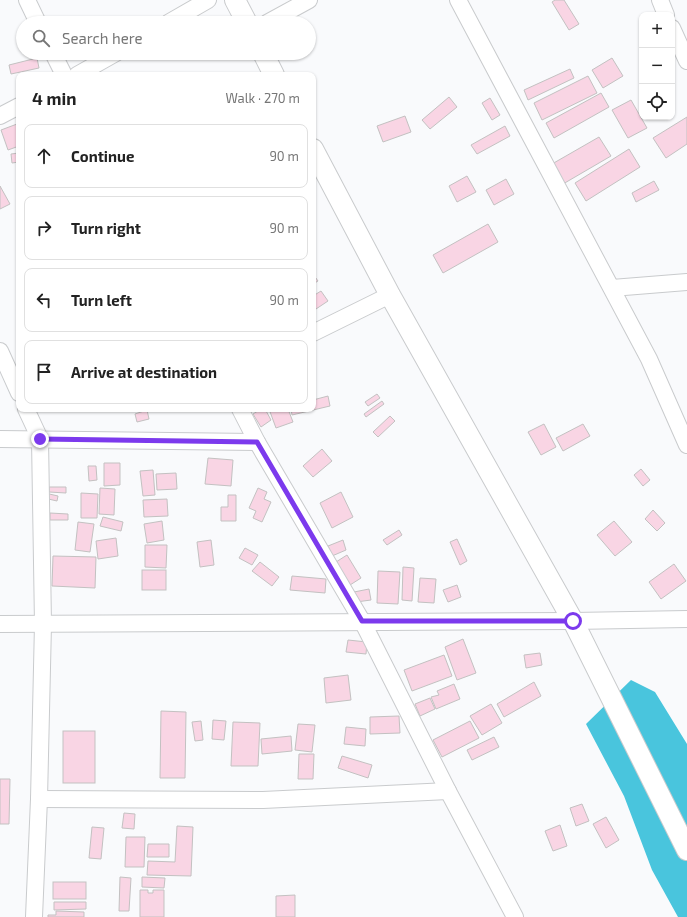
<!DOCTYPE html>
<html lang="en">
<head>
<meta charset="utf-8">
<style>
  :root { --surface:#fff; --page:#f2f2f2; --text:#222; --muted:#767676; --line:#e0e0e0 }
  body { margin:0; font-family:"Exo 2",sans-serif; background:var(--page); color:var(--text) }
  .controls { position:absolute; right:12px; top:12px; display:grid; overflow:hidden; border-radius:8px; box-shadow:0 1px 3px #0004 }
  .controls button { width:36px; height:36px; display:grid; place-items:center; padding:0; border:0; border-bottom:1px solid var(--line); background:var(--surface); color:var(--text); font:20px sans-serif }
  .stop { position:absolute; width:12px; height:12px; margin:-9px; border:3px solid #7c3aed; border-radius:50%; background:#fff }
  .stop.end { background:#7c3aed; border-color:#fff; box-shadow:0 1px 4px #0008 }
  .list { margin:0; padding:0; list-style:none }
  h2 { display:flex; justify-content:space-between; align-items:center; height:52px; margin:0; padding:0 16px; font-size:17px }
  h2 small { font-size:13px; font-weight:400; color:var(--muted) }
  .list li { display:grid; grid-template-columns:26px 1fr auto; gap:12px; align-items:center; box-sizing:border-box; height:64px; margin:0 8px 8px; padding:0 8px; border:1px solid var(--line); border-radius:8px }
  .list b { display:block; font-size:15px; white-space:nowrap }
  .list em { font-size:13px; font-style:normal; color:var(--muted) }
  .icon { flex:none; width:22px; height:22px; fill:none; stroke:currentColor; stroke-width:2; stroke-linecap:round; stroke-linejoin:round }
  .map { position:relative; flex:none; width:687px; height:917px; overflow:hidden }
  .search { position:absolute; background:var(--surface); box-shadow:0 1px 3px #0004; left:16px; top:16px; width:300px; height:44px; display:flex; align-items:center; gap:10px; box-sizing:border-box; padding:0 14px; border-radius:22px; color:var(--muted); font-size:15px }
  .panel { position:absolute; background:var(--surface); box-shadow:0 1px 3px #0004; left:16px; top:72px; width:300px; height:340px; border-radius:8px }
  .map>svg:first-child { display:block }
</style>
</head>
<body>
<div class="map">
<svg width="687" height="917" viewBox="0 0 687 917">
  <rect width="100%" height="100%" fill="#f9fafc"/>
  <path fill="#49c5dd" d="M631,680L655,692L687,744V917H678L652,870L624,796L586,724Z"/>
  <g fill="#f9d5e4" stroke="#c3c1c1">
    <path d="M555,0H564L579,24L569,30L552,2Z"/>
    <path d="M37,58L39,68L11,74L9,65Z"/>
    <path d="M612,58L623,76L603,88L592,70Z"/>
    <path d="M570,69L574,78L528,100L524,90Z"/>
    <path d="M588,76L597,93L542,120L534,103Z"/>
    <path d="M601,93L609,107L554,138L546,123Z"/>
    <path d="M449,97L457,107L430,129L422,120Z"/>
    <path d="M490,98L500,115L492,120L482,103Z"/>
    <path d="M631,100L647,128L628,138L612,110Z"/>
    <path d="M405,116L411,132L383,142L377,126Z"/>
    <path d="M687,117V144L666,158L653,138Z"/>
    <path d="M17,124L19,129V146L8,150L1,130Z"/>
    <path d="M505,126L510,136L477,154L471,145Z"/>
    <path d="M599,137L611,156L563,184L552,164Z"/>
    <path d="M629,149L640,167L586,201L575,183Z"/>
    <path d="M19,153V162L12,163L11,154Z"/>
    <path d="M467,176L476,192L457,202L449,186Z"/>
    <path d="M506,179L514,194L494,205L486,190Z"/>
    <path d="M654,181L659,190L636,202L632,193Z"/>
    <path d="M0,186L10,204L0,209Z"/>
    <path d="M488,224L498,242L443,273L433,255Z"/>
    <path d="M313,274L318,281L313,284Z"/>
    <path d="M321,291L328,301L313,311V296Z"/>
    <path d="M377,394L380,398L368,406L365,402Z"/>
    <path d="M328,396L330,406L292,415L291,409H313V400Z"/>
    <path d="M382,401L384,404L366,417L364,414Z"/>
    <path d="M261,409H265L271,420L261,427L253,414Z"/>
    <path d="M269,409H288L293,422L276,428Z"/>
    <path d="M147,410L149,419L137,422L135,414Z"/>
    <path d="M390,416L395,421L378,437L373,432Z"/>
    <path d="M544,424L556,447L541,455L528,432Z"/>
    <path d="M583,424L590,436L563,451L556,438Z"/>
    <path d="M322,449L332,461L313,477L303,466Z"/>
    <path d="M208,458L233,460L231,486L205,484Z"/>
    <path d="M104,463H120V485L104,486Z"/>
    <path d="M88,466H96L97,480L89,481Z"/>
    <path d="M641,469L650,480L643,486L634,475Z"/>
    <path d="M153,470L155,495L143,496L140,471Z"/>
    <path d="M176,473L177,489L157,490L156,474Z"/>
    <path d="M49,487H66V493L49,492Z"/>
    <path d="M100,488L115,489L114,515L99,514Z"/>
    <path d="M258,488L267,492L264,499L271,502L262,522L253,518L256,511L249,508Z"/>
    <path d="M341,492L353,517L332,528L320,503Z"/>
    <path d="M45,493L58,496L57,501L44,498Z"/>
    <path d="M81,493L98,494L97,518H81Z"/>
    <path d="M228,495H236V521H221V507H228Z"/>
    <path d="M167,499L168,516L144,517L143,500Z"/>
    <path d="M653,510L665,523L657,531L645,519Z"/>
    <path d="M50,513L68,514V520H50Z"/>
    <path d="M103,517L123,522L121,531L100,526Z"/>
    <path d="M162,521L164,540L147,543L144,524Z"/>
    <path d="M614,521L632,542L615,556L597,535Z"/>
    <path d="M78,522L94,524L90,552L75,550Z"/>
    <path d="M399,530L402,535L387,545L383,540Z"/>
    <path d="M116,538L118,556L98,559L96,541Z"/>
    <path d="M457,539L467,561L460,565L450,542Z"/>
    <path d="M211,540L214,565L200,567L197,542Z"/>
    <path d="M343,540L346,550L332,556L328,546Z"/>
    <path d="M145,545H167L166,568L145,567Z"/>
    <path d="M245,548L258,555L252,565L239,558Z"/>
    <path d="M347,555L361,578L350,585L336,562Z"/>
    <path d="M53,556L96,557L95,588L52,586Z"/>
    <path d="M260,562L279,577L272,586L252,571Z"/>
    <path d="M674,564L686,581L661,599L649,582Z"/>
    <path d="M403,567L414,568L412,601L402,600Z"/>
    <rect x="142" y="570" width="24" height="20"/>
    <path d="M378,571L400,572L398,604L377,603Z"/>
    <path d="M292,576L326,579L325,593L290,590Z"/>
    <path d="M420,578L436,579L434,603L418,602Z"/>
    <path d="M457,585L461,597L448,602L443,590Z"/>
    <path d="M369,589L371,600L356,602L354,592Z"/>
    <path d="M463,639L476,673L457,680L445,647Z"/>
    <path d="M348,640L367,642L366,654L346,652Z"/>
    <path d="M540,653L542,665L526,668L524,655Z"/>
    <path d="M444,655L452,676L412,691L404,670Z"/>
    <path d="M348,675L351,700L326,703L324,678Z"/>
    <path d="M534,682L541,696L504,717L497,704Z"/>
    <path d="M454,684L460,699L436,709L431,697L439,695L437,691Z"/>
    <path d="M430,698L435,709L420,716L415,704Z"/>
    <path d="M491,704L502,723L482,735L470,716Z"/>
    <path d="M161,711L186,712L185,778H160Z"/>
    <path d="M399,716L400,733L370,734V717Z"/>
    <path d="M213,720L226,721L224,740L212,739Z"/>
    <path d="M201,721L203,740L195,741L192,722Z"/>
    <path d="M470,721L479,738L442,757L433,740Z"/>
    <path d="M233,722L260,723L258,766H231Z"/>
    <path d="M298,724L315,725L312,752L295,750Z"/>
    <path d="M346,727L366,729L365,746L344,744Z"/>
    <rect x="63" y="731" width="32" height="52"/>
    <path d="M291,736L292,751L262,754L261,739Z"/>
    <path d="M494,737L499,747L472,760L467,750Z"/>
    <path d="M299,754H314L313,779H298Z"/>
    <path d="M342,756L372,765L368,778L338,768Z"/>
    <path d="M0,779H10L9,824H0Z"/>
    <path d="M582,804L589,821L576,826L570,808Z"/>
    <path d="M124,813L135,814L134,829L122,828Z"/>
    <path d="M606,817L619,840L606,848L593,824Z"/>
    <path d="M560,825L567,846L553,851L545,831Z"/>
    <path d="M177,826L193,827L191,876L147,875L148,861L175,862Z"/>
    <path d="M92,827L104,828L101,859L89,858Z"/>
    <path d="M126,837H145L144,867H125Z"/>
    <path d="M148,844H169V857H147Z"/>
    <path d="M120,877L131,878L129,911H119Z"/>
    <path d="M142,877L165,878L164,888L142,887Z"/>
    <rect x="53" y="882" width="33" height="17"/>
    <path d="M140,890H148V893H153V890H164V917H140Z"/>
    <path d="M295,895V917H276V896Z"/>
    <path d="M54,902H86V909L54,910Z"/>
    <path d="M56,911L84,912V917H48V915H56Z"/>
  </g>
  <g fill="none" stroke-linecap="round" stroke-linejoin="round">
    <defs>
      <g id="minor">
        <path d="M27,0L38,23"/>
        <path d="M458,0L649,359L687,445"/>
        <path d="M660,0L666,15"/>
        <path d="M168,23L208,0"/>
        <path d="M267,23L309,0"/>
        <path d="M672,28L687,61"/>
        <path d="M53,53L64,75"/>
        <path d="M77,75L116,53"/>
        <path d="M0,116L19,106"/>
        <path d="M612,288L687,282"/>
        <path d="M313,333L390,295"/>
        <path d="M0,351L19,393"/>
        <path d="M26,409L40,439L43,624L39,799L34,917"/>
        <path d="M240,409L257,442L362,621L448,791L515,917"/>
        <path d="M0,439L257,442"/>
        <path d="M0,624L573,621L687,619"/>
        <path d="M39,799L263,800L448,791"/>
      </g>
      <g id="tertiary">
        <path d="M235,0L247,23"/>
        <path d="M263,53L274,75"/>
        <path d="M313,149L390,295L573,621L687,850"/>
      </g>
    </defs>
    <use href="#minor" stroke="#c9cbcd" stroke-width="18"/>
    <use href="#tertiary" stroke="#c9cbcd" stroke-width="22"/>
    <use href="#minor" stroke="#fff" stroke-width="16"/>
    <use href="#tertiary" stroke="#fff" stroke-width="20"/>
  </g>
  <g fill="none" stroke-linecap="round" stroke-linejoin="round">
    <path stroke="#7c3aed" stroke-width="5" d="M40,439L257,442L362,621H573"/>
  </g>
</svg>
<div class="controls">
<button>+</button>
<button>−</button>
<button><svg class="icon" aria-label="locate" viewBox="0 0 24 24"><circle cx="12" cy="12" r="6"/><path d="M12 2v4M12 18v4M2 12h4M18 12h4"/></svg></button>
</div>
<div class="stop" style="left:573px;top:621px"></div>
<div class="stop end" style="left:40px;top:439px"></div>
<div class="search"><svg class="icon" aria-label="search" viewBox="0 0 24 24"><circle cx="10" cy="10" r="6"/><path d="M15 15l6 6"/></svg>Search here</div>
<section class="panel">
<h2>4 min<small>Walk · 270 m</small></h2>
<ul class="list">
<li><svg class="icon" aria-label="ahead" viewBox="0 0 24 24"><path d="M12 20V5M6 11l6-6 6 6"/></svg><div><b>Continue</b></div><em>90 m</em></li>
<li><svg class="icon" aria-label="right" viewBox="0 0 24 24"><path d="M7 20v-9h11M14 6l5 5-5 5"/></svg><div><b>Turn right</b></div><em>90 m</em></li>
<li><svg class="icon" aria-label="left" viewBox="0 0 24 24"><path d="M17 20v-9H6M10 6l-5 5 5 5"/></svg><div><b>Turn left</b></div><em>90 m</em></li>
<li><svg class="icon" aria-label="arrive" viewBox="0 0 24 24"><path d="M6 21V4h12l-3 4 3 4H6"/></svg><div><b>Arrive at destination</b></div></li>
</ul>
</section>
</div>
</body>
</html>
